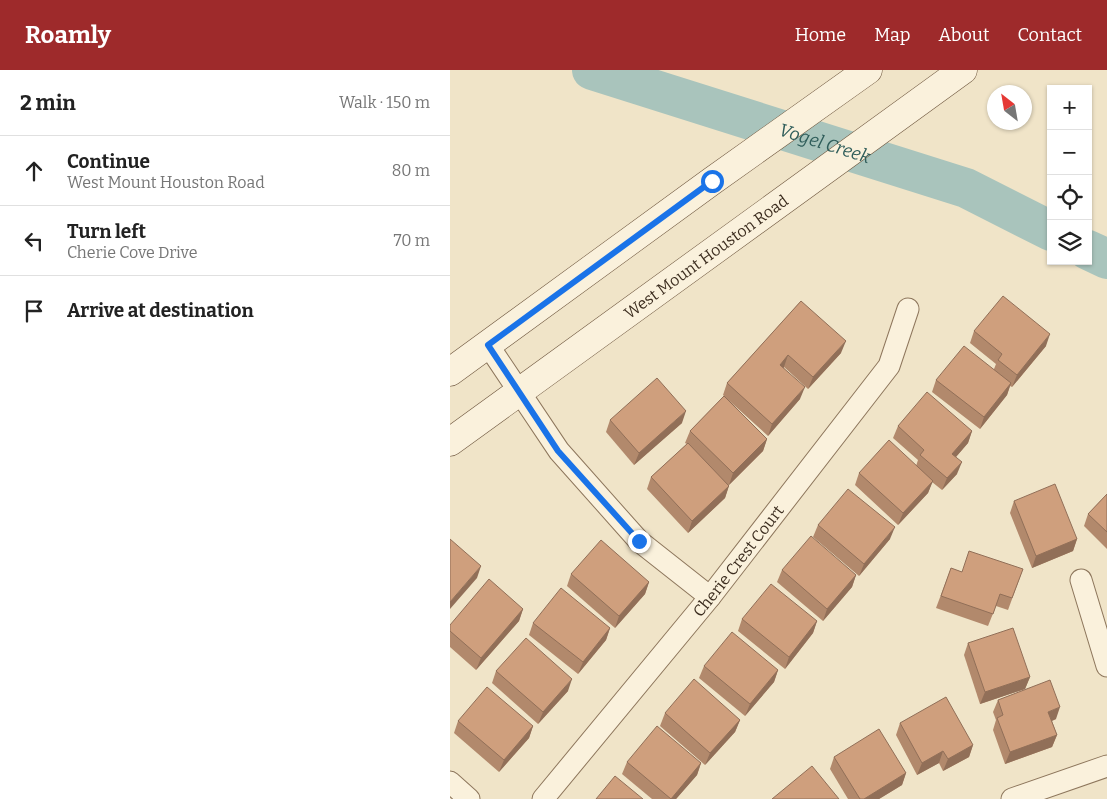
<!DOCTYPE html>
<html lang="en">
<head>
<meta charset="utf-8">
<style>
  :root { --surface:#fff; --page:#f2f2f2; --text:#222; --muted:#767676; --line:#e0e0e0; --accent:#9e2a2b }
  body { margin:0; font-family:Bitter,serif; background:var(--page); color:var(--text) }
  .controls { position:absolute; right:15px; top:15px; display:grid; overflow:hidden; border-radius:0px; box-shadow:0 1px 4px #0004 }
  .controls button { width:45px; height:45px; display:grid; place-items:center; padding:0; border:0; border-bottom:1px solid var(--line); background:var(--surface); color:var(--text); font:25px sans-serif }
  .compass { position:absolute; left:537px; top:15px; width:45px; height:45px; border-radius:50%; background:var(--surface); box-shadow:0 1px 4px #0004; rotate:329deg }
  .stop { position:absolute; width:15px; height:15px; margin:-11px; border:4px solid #1a73e8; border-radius:50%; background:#fff }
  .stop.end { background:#1a73e8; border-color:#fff; box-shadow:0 1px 5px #0008 }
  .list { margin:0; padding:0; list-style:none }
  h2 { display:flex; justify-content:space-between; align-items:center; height:65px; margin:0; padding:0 20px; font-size:21px }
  h2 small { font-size:16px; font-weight:400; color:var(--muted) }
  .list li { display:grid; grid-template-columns:32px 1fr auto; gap:15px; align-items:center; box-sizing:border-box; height:70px; padding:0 20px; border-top:1px solid var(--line) }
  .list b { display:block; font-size:19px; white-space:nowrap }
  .list p { margin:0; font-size:16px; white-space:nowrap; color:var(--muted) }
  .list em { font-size:16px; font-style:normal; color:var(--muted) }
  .icon { flex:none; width:28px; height:28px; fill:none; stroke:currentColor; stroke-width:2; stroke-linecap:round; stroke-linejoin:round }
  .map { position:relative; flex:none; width:657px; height:729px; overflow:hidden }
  header { display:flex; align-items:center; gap:30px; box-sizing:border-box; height:70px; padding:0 25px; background:var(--accent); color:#fff }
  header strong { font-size:24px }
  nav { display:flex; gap:28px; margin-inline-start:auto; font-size:18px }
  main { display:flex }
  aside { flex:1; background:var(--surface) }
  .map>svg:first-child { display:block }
</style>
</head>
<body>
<header>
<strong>Roamly</strong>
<nav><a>Home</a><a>Map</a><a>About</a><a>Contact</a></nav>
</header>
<main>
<aside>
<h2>2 min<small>Walk · 150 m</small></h2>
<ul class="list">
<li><svg class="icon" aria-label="ahead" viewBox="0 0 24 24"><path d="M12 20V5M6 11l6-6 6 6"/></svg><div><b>Continue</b><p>West Mount Houston Road</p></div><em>80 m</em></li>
<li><svg class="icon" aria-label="left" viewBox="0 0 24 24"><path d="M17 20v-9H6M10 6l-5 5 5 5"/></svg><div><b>Turn left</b><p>Cherie Cove Drive</p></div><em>70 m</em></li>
<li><svg class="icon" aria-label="arrive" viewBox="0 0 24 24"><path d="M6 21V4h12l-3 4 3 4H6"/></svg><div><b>Arrive at destination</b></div></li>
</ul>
</aside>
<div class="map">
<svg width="657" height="729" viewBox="0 0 657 729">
  <rect width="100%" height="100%" fill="#f0e4c8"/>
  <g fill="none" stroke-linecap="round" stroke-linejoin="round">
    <g stroke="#a9c4bc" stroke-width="40">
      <path id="s1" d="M142,0L516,118L601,161"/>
      <path d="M638,180L657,189"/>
    </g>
    <defs>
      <g id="minor">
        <path d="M38,275L109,381L189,471L260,527"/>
        <path d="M631,510L657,596"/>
        <path d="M0,712L19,729"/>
        <path id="s2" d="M93,729L260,527L439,296L458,239"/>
        <path d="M562,729L657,696"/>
      </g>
      <g id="secondary">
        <path d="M0,302L262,111L418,0"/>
        <path id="s3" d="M0,372L513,0"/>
      </g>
    </defs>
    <use href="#minor" stroke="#8d765c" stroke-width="23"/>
    <use href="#secondary" stroke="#6f573f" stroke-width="29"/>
    <use href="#minor" stroke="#faf1dc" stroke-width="21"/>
    <use href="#secondary" stroke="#faf1dc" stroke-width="28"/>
  </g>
  <g fill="#b2896c">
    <path d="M351,231L391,283L358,319L334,297V298L350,329L318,366L275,327L317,369L313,381L279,415L275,428L238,463L197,419L201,407L237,374L235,373L240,361L274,326L273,325L277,313Z"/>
    <path d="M524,261L596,276L562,317L560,316L557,325L530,359L482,322L486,310L544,299L546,294L520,273Z"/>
    <path d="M160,350L232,353L184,395L156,362Z"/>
    <path d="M448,356L522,361L518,373L506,387L507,404L492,420L482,412L478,423L448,455L405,415L409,403L466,396L468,390L443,368Z"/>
    <path d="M657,424V479L634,456L638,444Z"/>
    <path d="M564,431L627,469L623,481L582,498L560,443Z"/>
    <path d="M368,455L440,469L409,506L363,467Z"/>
    <path d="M501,498L512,502L573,499L558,540L546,536L538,556L486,538Z"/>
    <path d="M332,500L406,505L402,517L373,551L327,512Z"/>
    <path d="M121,504L199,512L195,524L165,558L117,516Z"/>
    <path d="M73,539L69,551L26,600L0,577V555Z"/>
    <path d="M292,549L367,551L363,563L335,599L288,561Z"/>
    <path d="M83,553L160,558L156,570L128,604L79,565Z"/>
    <path d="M518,573L580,607L575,619L530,634L514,585Z"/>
    <path d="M254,596L328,600L324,612L295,646L249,608Z"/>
    <path d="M46,601L118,621L88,654L42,613Z"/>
    <path d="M548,630L606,649L602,651L607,665L602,677L555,694L543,660L546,650L543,642Z"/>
    <path d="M215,643L290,650L285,662L255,695L210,656Z"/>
    <path d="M8,651L83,656L79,668L49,702L4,663Z"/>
    <path d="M450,653L523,675L519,687L493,701L489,693L467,705L446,665Z"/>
    <path d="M384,687L456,703L452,715L429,729H398L380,699Z"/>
    <path d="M177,692L251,693L247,705L226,729H202L172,704Z"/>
  </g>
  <g fill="#916f58">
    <path d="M600,264L596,276L562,317L567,305Z"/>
    <path d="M396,271L391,283L358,319L363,307Z"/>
    <path d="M338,285L334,297L326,307L330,295Z"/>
    <path d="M561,313L557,325L530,359L534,347Z"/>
    <path d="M355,317L350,329L318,366L322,354Z"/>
    <path d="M236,341L232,353L184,395L189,383Z"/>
    <path d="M522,361L518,373L498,396L502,384Z"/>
    <path d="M317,369L313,381L279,415L283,403Z"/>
    <path d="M512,392L507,404L492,420L497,408Z"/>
    <path d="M483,411L478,423L448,455L453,443Z"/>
    <path d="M279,416L275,428L238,463L242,451Z"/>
    <path d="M445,457L440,469L409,506L414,494Z"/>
    <path d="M627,469L623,481L582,498L586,486Z"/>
    <path d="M31,496L27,508L0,539V532Z"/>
    <path d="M406,505L402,517L373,551L377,539Z"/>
    <path d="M199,512L195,524L165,558L169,546Z"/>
    <path d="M73,539L69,551L26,600L31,588Z"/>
    <path d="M367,551L363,563L335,599L339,587Z"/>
    <path d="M160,558L156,570L128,604L133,592Z"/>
    <path d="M328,600L324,612L295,646L300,634Z"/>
    <path d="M580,607L575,619L530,634L535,622Z"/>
    <path d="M122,609L118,621L88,654L93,642Z"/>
    <path d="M610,637L606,649L594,654L598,642Z"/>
    <path d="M290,650L285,662L255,695L260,683Z"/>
    <path d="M83,656L79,668L49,702L54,690Z"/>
    <path d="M607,665L602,677L555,694L560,682Z"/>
    <path d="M523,675L519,687L493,701L498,689Z"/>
    <path d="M493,681L489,693L467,705L472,693Z"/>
    <path d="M251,693L247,705L226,729H221Z"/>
    <path d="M456,703L452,715L429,729H414Z"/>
  </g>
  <g fill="#cf9f7d" stroke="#916f58">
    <path d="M553,226L600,264L567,305L548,290L552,284L524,261Z"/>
    <path d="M351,231L396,271L363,307L338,285L330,295L355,317L322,354L277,313Z"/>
    <path d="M514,276L561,313L534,347L486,310Z"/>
    <path d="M207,308L236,341L189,383L160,350Z"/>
    <path d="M477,322L522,361L502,384L512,392L497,408L470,385L474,380L448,356Z"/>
    <path d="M274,326L317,369L283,403L240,361Z"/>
    <path d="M439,370L483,411L453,443L409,403Z"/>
    <path d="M238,373L279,416L242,451L201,407Z"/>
    <path d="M605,414L627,469L586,486L564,431Z"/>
    <path d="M398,419L445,457L414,494L368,455Z"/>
    <path d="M657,424V462L638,444Z"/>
    <path d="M361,466L406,505L377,539L332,500Z"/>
    <path d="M0,469L31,496L0,532Z"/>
    <path d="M151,470L199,512L169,546L121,504Z"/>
    <path d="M519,481L573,499L562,528L550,524L543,544L491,526L501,498L512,502Z"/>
    <path d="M39,509L73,539L31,588L0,561V555Z"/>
    <path d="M321,514L367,551L339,587L292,549Z"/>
    <path d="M111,518L160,558L133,592L83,553Z"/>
    <path d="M563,558L580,607L535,622L518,573Z"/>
    <path d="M282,562L328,600L300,634L254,596Z"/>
    <path d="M76,568L122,609L93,642L46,601Z"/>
    <path d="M244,609L290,650L260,683L215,643Z"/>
    <path d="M600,610L610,637L598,642L607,665L560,682L547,648L553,645L548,630Z"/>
    <path d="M37,617L83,656L54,690L8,651Z"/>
    <path d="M496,627L523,675L498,689L493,681L472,693L450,653Z"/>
    <path d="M207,656L251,693L221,729L177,692Z"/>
    <path d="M429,659L456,703L414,729H410L384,687Z"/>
    <path d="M362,696L389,729H322Z"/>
    <path d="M165,706L193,729H146Z"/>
  </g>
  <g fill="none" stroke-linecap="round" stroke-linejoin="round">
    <path stroke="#1a73e8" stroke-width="6" d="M189,471L108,381L38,275L262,111"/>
  </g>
  <g text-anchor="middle" stroke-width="4" stroke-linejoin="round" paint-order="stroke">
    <g font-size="16" fill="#3d2e20" stroke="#f7eed8">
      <text dy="6" stroke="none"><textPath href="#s3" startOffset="316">West Mount Houston Road</textPath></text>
      <text dy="6" stroke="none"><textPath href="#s2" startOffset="308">Cherie Crest Court</textPath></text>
    </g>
    <g font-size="18" font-style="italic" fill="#2f5d5a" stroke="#f7eed8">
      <text dy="6" stroke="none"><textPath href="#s1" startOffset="244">Vogel Creek</textPath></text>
    </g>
  </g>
</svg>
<div class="controls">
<button>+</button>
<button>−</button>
<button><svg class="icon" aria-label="locate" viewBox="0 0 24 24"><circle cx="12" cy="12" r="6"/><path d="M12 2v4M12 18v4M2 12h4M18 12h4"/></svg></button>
<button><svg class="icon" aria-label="layers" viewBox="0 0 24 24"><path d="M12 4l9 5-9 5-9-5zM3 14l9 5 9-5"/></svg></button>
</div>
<svg class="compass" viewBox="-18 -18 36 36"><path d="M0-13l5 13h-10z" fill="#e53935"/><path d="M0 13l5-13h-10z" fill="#767676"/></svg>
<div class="stop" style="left:262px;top:111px"></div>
<div class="stop end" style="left:189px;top:471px"></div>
</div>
</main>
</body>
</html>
